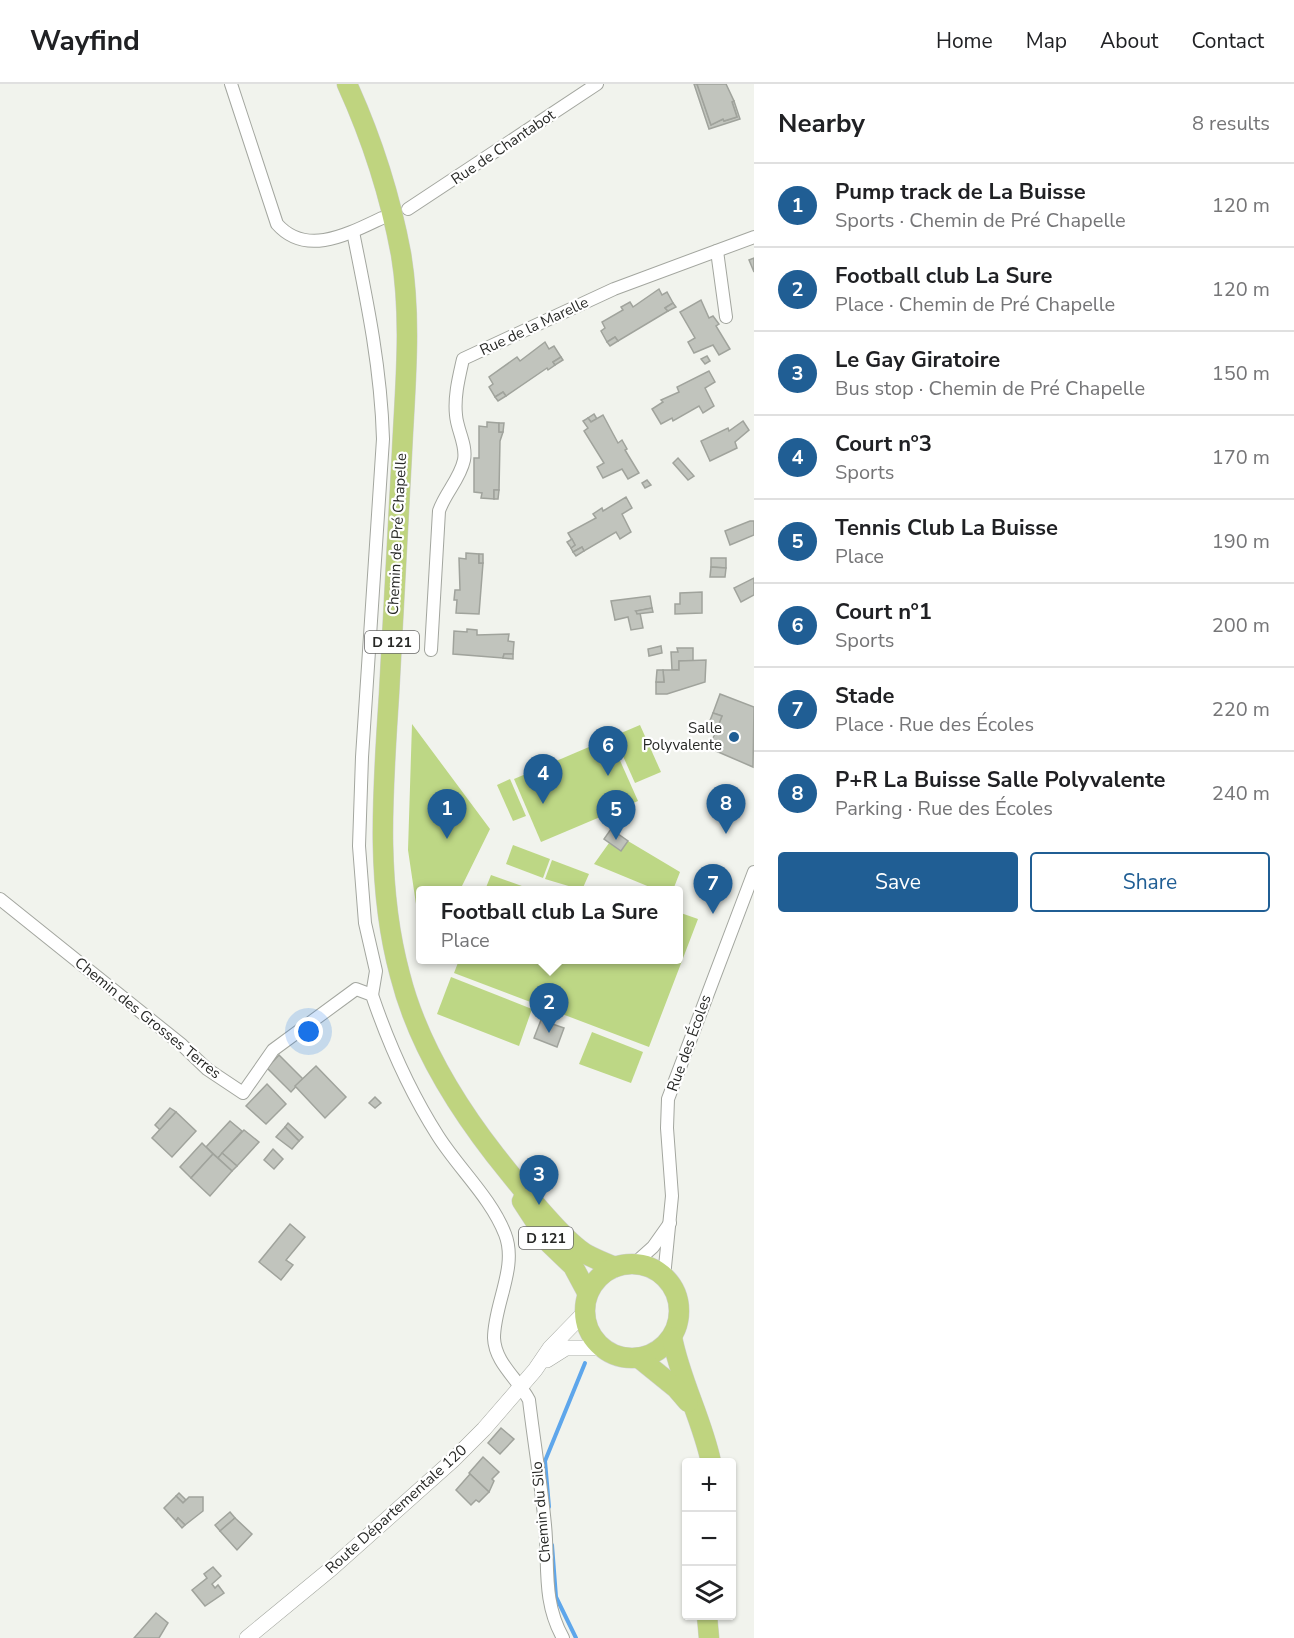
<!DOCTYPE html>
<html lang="en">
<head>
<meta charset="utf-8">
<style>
  :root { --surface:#fff; --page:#f2f2f2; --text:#202124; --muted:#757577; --line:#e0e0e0; --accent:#205e94 }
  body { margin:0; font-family:"Nunito Sans",sans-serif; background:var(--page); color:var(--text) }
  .controls { position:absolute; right:18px; bottom:18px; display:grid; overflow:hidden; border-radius:6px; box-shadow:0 2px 4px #0004 }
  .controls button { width:54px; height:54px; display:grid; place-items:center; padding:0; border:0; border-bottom:2px solid var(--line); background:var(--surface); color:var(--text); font:30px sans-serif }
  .you { position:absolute; left:309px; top:948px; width:21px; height:21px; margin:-15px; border:4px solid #fff; border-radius:50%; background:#1a73e8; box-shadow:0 0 0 9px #1a73e833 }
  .badge { display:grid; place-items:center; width:39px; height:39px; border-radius:50%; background:var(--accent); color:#fff; font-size:20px; font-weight:700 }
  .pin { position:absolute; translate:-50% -50px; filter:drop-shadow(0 2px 3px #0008) }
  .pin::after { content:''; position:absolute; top:32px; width:21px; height:18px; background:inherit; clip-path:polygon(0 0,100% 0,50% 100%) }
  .popup { position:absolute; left:416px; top:802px; width:267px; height:78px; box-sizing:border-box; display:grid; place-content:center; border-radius:6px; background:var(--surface); filter:drop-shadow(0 2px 4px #0005); font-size:20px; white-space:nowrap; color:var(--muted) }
  .popup b { font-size:22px; color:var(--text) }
  .popup::after { content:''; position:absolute; left:50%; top:100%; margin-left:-12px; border:12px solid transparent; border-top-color:var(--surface) }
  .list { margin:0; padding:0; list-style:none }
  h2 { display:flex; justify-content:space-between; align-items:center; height:78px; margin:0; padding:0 24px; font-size:26px }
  h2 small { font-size:20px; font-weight:400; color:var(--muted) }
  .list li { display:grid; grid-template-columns:39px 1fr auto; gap:18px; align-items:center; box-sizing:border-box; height:84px; padding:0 24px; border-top:2px solid var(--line) }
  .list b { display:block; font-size:22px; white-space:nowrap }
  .list p { margin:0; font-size:20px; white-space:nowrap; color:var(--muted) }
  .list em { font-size:20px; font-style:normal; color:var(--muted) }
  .actions { display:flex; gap:12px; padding:18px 24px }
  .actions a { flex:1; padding:14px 0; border:2px solid var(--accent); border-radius:6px; text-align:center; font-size:21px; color:var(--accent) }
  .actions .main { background:var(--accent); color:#fff }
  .icon { flex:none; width:33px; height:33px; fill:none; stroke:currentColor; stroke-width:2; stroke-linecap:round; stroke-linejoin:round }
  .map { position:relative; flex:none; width:754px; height:1554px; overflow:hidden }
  header { display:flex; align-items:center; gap:36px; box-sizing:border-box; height:84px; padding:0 30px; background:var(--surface); border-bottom:2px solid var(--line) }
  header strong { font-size:28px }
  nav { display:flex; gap:33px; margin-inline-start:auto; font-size:21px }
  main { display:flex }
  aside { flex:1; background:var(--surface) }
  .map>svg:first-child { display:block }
</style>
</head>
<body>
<header>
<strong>Wayfind</strong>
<nav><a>Home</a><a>Map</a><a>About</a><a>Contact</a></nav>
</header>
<main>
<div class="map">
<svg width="754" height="1554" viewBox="0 0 754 1554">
  <rect width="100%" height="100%" fill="#f1f3ed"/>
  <g fill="#bdd785">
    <path d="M412,640L490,745L460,806H420V847L408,766Z"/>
    <path d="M640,641L661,688L635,699L614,652Z"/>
    <path d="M610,654L638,717L541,758L514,695Z"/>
    <path d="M510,695L526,732L513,737L497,701Z"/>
    <path d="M628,757L680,788L673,806H657L594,780L609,759L621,767Z"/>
    <path d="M513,761L550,775L543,794L506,780Z"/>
    <path d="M552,776L589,790L582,806L545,795Z"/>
    <path d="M491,791L533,806H485Z"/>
    <path d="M678,828L698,835L649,963L454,889L459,876H678Z"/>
    <path d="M451,893L532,925L519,962L437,930Z"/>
    <path d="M592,948L643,968L631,999L579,980Z"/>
  </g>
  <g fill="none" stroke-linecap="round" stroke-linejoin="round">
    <g stroke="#5ea6eb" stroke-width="4">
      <path d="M549,1423L545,1377L585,1279"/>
      <path d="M552,1461L556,1513L576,1554"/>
    </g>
  </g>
  <g fill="#c1c4bd" stroke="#a0a39c" stroke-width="1.5">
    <path d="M694,0H697L711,41L723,35L724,37L737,33L732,18L734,17L740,35L709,45Z"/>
    <path d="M697,0H726L734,17L732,18L737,33L724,37L723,35L711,41Z"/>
    <path d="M754,174V188L749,176Z"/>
    <path d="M659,205L662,211L667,208L673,219L665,224L668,227L618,257L615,253L607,258L601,247L605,244L602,238L623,226L621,223L630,218L633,223Z"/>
    <path d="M701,216L709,234L713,232L719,240L716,242L730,265L719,271L713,261L694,269L688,258L695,254L680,228Z"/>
    <path d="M673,219L676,223L668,227L665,224Z"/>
    <path d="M615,253L618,257L610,262L607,258Z"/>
    <path d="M545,258L549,265L554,262L561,273L553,278L555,281L548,286L547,284L506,312L503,308L495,313L489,303L493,300L489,293L517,273L520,277Z"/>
    <path d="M707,272L710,277L705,280L701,275Z"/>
    <path d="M561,273L563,276L555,281L553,278Z"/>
    <path d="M709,287L715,298L705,304L714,322L703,329L699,322L673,337L672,334L661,340L652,325L663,318L661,316L679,308L677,303Z"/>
    <path d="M503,308L506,312L498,317L495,313Z"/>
    <path d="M594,330L597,335L591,338L588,334Z"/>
    <path d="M603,331L618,359L622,356L627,365L625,366L639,389L628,395L622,385L603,394L597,383L604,379L584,347L588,344L583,337L588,334L591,338Z"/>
    <path d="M743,337L749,346L735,358L737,364L710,377L701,357L728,344L729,347Z"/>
    <path d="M487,338L499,339V348H503L500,357L499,406H494V415L481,414L482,409L474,408V374H479V342L487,343Z"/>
    <path d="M499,339H504L503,348H499Z"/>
    <path d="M678,374L694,392L688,396L673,379Z"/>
    <path d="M647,396L651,401L645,404L642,399Z"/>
    <path d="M494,406H499L498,415H494Z"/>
    <path d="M626,413L632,424L622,430L631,448L620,455L616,448L584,467L582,463L573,468L571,464L575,461L568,449L596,434L593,430L602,424L603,427Z"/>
    <path d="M750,437H754V451L730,461L725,447Z"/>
    <path d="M572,455L575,461L571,464L567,458Z"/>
    <path d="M582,463L584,467L576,472L573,468Z"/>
    <path d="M466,469L479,470V479H483L479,530L456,529L457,516H454L455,506H460L459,474L466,475Z"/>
    <rect x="479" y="470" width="4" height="9"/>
    <path d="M711,474H726V484L711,483Z"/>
    <path d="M711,483L726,484L725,493H710Z"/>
    <path d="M754,494V511L741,518L734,504Z"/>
    <path d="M702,508V529L675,530V520H680V509Z"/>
    <path d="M650,512L652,524L636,527L640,529L643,544L631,546L628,533L615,536L611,517Z"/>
    <path d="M652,524L653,528L637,530L636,527Z"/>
    <path d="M467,545L477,546V551L509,550L508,557L514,558L513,570H504L503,574L453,570L454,547L467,548Z"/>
    <path d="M661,562L662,569L649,572L648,565Z"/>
    <path d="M677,564H693V577H679V586H672L671,568H678Z"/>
    <path d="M504,570H513V575L503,574Z"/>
    <path d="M706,576L705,598L667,610H656V598H664L663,586H679V577Z"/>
    <path d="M657,586H663L664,598H656Z"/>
    <path d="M720,610L754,623L753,683L709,664L722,632L713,629Z"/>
    <path d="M713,629L722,632L718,642L709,639Z"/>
    <path d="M611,745L628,757L621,767L604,755Z"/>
    <path d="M541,936L564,944L557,963L534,954Z"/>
    <path d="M279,971L303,995L291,1008L267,984Z"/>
    <path d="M316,982L346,1013L325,1034L295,1002Z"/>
    <path d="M267,1000L286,1020L266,1040L246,1022Z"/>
    <path d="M375,1013L381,1019L375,1024L369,1019Z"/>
    <path d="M170,1024L176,1028L160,1046L155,1041Z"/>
    <path d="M176,1028L196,1047L172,1073L152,1054Z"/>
    <path d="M230,1037L242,1047L218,1074L206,1063Z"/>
    <path d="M288,1039L303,1053L299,1057L285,1043Z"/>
    <path d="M285,1043L299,1057L292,1065L276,1053Z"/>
    <path d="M244,1046L259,1058L237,1082L222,1069Z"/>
    <path d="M202,1059L213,1070L191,1094L180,1083Z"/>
    <path d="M273,1065L283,1075L274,1085L264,1076Z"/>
    <path d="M222,1069L237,1082L232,1087L218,1074Z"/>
    <path d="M213,1070L232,1087L210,1112L191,1094Z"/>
    <path d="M290,1140L305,1153L286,1176L293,1181L281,1196L259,1178Z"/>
    <path d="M501,1344L514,1355L500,1370L488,1359Z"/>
    <path d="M483,1373L499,1388L492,1395L494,1397L489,1408L469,1389Z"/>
    <path d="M470,1390L489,1408L479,1418L476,1416L471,1421L456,1406Z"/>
    <path d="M179,1409L186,1416L183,1419L176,1412Z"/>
    <path d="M176,1412L183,1419L189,1413H203V1427L185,1441L178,1434L176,1437L164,1424Z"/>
    <path d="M230,1428L235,1434L220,1447L215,1441Z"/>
    <path d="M178,1434L185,1441L182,1444L176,1437Z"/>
    <path d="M235,1434L252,1450L237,1466L220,1447Z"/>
    <path d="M213,1483L221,1492L212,1500L215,1504L218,1501L224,1509L205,1522L192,1506L207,1494L204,1490Z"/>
    <path d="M156,1529L168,1539L159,1554H134Z"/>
  </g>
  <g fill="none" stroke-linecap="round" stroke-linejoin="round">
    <defs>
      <g id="minor">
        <path d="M231,0L277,140C306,173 348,150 382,134"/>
        <path d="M408,125L597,0"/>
        <path d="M353,148C367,217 381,284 383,355L362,673L359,762L365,839L376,887L372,911"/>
        <path d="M717,167L726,233"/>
        <path d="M431,566L439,427C445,409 460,395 464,376C467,361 457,346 456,331C454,312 459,293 463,275L614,205L754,153"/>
        <path d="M0,815L182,961L207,985L243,1009L273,966L356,905L372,911C389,961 410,1008 438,1052C459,1085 491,1114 505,1150C518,1183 494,1220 494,1254C495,1279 518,1295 529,1316C534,1358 541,1399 545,1441C549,1481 542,1517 563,1554"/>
        <path d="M634,1180L653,1163L670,1139"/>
        <path d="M664,1193L672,1112L667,1044L668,1015L754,788"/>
      </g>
      <g id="tertiary">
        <path d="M547,1276L566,1264H602"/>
        <path d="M247,1554L332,1484L452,1377L484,1345L535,1286L550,1264L585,1228"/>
      </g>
      <g id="primary">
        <path d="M347,0C372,55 390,111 401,170C412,236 405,303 402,368C397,449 394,530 389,611C383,705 375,799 400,891C417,958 453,1017 495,1071C514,1095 561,1155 586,1170C595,1175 605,1179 615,1183"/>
        <path d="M522,1117L550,1160L573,1182L588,1210"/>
        <circle cx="632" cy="1227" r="47"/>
        <path d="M672,1253C680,1296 702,1335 711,1378"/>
        <path d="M639,1274L676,1304L688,1318"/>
        <path d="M707,1532L709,1554"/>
      </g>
    </defs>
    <use href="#minor" stroke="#a3a69f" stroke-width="14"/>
    <use href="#tertiary" stroke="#a3a69f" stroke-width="16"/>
    <use href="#primary" stroke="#cfd0cf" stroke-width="21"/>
    <use href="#minor" stroke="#fff" stroke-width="12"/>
    <use href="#tertiary" stroke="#fff" stroke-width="15"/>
    <use href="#primary" stroke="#bfd47f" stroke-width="20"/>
  </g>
  <circle fill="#205e94" stroke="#fff" stroke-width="2" cx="734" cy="653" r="6"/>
  <g text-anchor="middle" stroke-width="4.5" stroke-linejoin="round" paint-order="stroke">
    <g fill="#fff" stroke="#686867" stroke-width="1.5">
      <rect x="365" y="547" width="54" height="22" rx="4.5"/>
      <rect x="519" y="1143" width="54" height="22" rx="4.5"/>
    </g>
    <g font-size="14" font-weight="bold" fill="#272826">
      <text x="392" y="563">D 121</text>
      <text x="546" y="1159">D 121</text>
    </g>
    <g font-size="15" fill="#272826" stroke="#fff">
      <text transform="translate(503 63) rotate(-34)" y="5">Rue de Chantabot</text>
      <text transform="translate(534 242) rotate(-25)" y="5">Rue de la Marelle</text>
      <text transform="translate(397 450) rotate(-87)" y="5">Chemin de Pré Chapelle</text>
      <text transform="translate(148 934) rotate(39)" y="5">Chemin des Grosses Terres</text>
      <text transform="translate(689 959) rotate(-70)" y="5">Rue des Écoles</text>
      <text transform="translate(396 1425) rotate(-42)" y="5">Route Départementale 120</text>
      <text transform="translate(541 1428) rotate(-95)" y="5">Chemin du Silo</text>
    </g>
    <g font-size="15" fill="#272826" stroke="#fff" text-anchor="end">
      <text x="722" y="649">Salle<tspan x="722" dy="17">Polyvalente</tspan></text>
    </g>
  </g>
</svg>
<div class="controls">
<button>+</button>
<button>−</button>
<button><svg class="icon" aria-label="layers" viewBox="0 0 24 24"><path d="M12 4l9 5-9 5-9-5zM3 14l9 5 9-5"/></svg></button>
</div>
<div class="you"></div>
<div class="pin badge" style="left:447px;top:755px">1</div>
<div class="pin badge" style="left:549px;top:949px">2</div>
<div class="popup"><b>Football club La Sure</b>Place</div>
<div class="pin badge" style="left:539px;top:1121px">3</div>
<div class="pin badge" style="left:543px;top:720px">4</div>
<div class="pin badge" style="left:616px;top:756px">5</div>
<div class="pin badge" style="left:608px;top:692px">6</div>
<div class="pin badge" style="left:713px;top:830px">7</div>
<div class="pin badge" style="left:726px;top:750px">8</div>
</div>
<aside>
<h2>Nearby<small>8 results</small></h2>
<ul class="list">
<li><span class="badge">1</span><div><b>Pump track de La Buisse</b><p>Sports · Chemin de Pré Chapelle</p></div><em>120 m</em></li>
<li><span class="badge">2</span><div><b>Football club La Sure</b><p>Place · Chemin de Pré Chapelle</p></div><em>120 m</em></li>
<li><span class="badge">3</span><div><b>Le Gay Giratoire</b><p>Bus stop · Chemin de Pré Chapelle</p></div><em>150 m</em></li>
<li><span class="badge">4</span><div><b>Court n°3</b><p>Sports</p></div><em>170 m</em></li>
<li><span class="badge">5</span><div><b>Tennis Club La Buisse</b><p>Place</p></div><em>190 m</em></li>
<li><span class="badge">6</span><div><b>Court n°1</b><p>Sports</p></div><em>200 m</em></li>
<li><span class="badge">7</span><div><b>Stade</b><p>Place · Rue des Écoles</p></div><em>220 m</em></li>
<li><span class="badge">8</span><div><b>P+R La Buisse Salle Polyvalente</b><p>Parking · Rue des Écoles</p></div><em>240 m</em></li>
</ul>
<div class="actions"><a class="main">Save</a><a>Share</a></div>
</aside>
</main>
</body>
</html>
